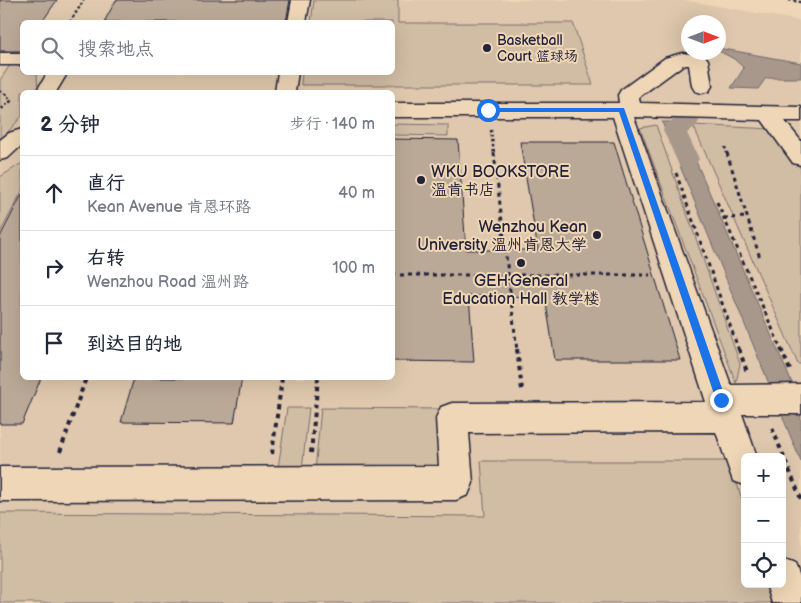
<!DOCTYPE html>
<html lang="zh">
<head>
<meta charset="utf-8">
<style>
  :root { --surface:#fff; --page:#f6f6f7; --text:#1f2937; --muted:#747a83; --line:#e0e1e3 }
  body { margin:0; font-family:"Balsamiq Sans","LXGW WenKai TC",sans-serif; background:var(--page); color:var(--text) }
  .controls { position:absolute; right:15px; bottom:15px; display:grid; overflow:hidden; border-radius:8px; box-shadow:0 5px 20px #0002 }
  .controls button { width:45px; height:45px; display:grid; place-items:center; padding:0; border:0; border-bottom:1px solid var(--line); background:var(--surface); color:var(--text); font:25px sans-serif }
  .compass { position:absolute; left:681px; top:15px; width:45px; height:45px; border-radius:50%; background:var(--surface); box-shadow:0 5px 20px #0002; rotate:90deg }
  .stop { position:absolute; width:15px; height:15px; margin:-11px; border:4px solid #1a73e8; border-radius:50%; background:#fff }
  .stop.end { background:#1a73e8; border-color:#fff; box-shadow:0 1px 5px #0008 }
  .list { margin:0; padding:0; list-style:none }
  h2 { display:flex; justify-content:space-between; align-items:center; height:65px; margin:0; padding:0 20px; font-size:21px }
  h2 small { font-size:16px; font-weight:400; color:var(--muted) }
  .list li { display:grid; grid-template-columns:32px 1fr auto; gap:15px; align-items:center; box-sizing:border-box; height:75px; padding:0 20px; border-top:1px solid var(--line) }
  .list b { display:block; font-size:19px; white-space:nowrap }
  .list p { margin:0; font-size:16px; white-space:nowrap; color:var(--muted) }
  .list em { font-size:16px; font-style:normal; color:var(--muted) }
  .icon { flex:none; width:28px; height:28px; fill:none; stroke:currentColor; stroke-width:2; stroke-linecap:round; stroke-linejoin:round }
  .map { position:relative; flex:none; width:801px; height:603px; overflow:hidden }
  .search { position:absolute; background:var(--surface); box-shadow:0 5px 20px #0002; left:20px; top:20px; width:375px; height:55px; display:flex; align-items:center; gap:12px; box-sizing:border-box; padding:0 18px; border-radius:8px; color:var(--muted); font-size:19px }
  .panel { position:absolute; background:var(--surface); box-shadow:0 5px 20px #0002; left:20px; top:90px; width:375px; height:290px; border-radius:8px }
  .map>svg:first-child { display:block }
</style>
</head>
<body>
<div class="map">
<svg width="801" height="603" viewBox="0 0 801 603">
  <rect width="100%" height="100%" fill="#eed6b6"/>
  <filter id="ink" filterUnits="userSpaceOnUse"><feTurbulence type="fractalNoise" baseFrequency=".02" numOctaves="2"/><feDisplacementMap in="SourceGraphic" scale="10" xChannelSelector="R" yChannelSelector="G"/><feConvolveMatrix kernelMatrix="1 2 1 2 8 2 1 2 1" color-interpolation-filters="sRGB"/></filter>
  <g filter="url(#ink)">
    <path fill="#dfc8ad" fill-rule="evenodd" d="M0,0H684L801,21V603H0ZM22,22H392V72H22ZM688,22H718V52H688ZM22,92H392V378H22ZM745,457H782V584H745Z"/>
    <g fill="#d1bca4" stroke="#7a6f70">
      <path d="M314,0H398V23H573L593,85H301L302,73L392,72V22H311Z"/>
      <path d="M10,65H22V72L37,73L38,91L37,92H22V116L0,141V80Z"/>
      <path d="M393,124L448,125V136L393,135Z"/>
      <path d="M656,125L740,364L736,383L640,128Z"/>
      <path d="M693,125L772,129L801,169V364H798Z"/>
      <path d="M22,163V191L0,233V177Z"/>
      <path d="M287,408H309L302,469L278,468Z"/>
      <path d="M321,408L445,409L448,474L315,471Z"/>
      <path d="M481,461H729L745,508V584H770L776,603H0V513L485,516Z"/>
    </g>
    <g fill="#a8988c" stroke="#72696c">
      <path d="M718,48L801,63V78H766L758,89L731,88L744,68L734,59L719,51Z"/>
      <path d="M662,122H679L801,404V462Z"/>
    </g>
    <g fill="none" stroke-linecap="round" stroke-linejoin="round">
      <path fill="#a8988c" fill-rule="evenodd" d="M688,113L696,116L699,121L696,126L687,133L699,159L695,165L687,167L679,165L663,130C668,121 678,116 688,113Z"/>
    </g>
    <g fill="#bba997" stroke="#22223b">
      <path d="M0,0H57L42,22H22V51H0Z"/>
      <path d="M116,0H290L286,22H104Z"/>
      <path d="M392,139L458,140L466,250H538L520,142H614L680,360H555L545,297L469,296L474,362L392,361Z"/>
      <path d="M22,194V378H41L22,424H0V237Z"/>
      <path d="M134,378H242L234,423L121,422Z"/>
    </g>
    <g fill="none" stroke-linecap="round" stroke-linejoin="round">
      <defs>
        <g id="minor">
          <path d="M292,0H310L306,22H288Z"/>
          <rect x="0" y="53" width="22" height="12"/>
          <path d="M682,53L705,56L708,60L712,86L709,91L702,93L695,91L692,86L689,65H683L639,97L640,103L801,107V121H785L801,141V165L793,163L762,120L634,117L731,385L801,384V414H742L757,457H745V485L733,481L716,432L469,433L473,483L468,495L456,500L0,501V467L439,466L436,418L441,407L452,403L706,402L613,117H392V103H619L618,95L621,90L665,58Z"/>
          <path d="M48,72H68L56,92H36Z"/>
          <path d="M278,72H298L295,92H275Z"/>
          <path d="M22,129V145L8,158L0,160V140L9,133Z"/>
          <path d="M782,560L795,565L801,580V603H772L766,584H782Z"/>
        </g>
      </defs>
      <use href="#minor" stroke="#22223b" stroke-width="3"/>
      <g stroke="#22223b" stroke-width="2.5" stroke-dasharray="2.5 2.5" stroke-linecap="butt">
        <path d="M789,0L801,2"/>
        <path d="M70,22L84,0"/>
        <path d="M0,91L7,95L11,101L0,110"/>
        <path d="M491,130L494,154"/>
        <path d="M725,147L727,154"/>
      </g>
      <g stroke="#22223b" stroke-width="3" stroke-dasharray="4 4" stroke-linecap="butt">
        <path d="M494,153L517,351"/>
        <path d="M727,153L760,258"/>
        <path d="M676,173L739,351"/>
        <path d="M717,202L782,351"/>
        <path d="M724,218L747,217"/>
        <path d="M392,275H650"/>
      </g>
      <g stroke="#22223b" stroke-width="4" stroke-dasharray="4.5 4.5" stroke-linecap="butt">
        <path d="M517,349L522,390"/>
        <path d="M739,349L747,372"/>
        <path d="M781,349L790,370"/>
        <path d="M772,428L801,499"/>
        <path d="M60,452L86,378"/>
        <path d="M311,453L318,378"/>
        <path d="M272,454L282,378"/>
      </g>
      <use href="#minor" fill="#eed6b6" fill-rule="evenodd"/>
    </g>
  </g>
  <path fill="#1a73e8" d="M486,108H624L726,400L724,403L721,405L716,400L619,112H488L486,111Z"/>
  <g fill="#22223b" stroke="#eed6b6" stroke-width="2">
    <circle cx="487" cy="48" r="5"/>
    <circle cx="421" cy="180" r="5"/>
    <circle cx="597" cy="235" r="5"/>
    <circle cx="521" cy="263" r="5"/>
  </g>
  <g text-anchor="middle" stroke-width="4" stroke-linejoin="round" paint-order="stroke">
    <g font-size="14" fill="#22223b" stroke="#eed6b6" text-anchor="start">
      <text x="497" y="45">Basketball<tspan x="497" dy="16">Court 篮球场</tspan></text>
    </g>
    <g font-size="16" fill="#22223b" stroke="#eed6b6" text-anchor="start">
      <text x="431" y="177">WKU BOOKSTORE<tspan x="431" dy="18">温肯书店</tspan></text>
      <text x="587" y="232" text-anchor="end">Wenzhou Kean<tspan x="587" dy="18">University 温州肯恩大学</tspan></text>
      <text x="521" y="286" text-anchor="middle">GEH·General<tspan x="521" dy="18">Education Hall 教学楼</tspan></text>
    </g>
  </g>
</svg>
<div class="controls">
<button>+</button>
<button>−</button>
<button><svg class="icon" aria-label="locate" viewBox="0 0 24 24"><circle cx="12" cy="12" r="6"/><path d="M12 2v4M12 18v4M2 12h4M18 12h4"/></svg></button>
</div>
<svg class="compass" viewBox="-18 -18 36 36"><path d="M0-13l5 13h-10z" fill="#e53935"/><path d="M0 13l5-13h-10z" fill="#747a83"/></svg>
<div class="stop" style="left:488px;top:110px"></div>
<div class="stop end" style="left:721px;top:400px"></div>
<div class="search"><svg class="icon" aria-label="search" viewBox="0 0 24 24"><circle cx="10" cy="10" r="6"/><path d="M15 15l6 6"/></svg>搜索地点</div>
<section class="panel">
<h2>2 分钟<small>步行 · 140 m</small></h2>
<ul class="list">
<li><svg class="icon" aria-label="ahead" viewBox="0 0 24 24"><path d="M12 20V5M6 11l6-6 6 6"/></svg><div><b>直行</b><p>Kean Avenue 肯恩环路</p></div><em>40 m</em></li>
<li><svg class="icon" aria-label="right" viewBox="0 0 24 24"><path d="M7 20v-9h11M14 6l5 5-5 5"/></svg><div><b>右转</b><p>Wenzhou Road 温州路</p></div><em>100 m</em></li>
<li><svg class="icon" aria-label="arrive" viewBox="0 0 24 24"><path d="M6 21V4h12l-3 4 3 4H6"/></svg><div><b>到达目的地</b></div></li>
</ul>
</section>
</div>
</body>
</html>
